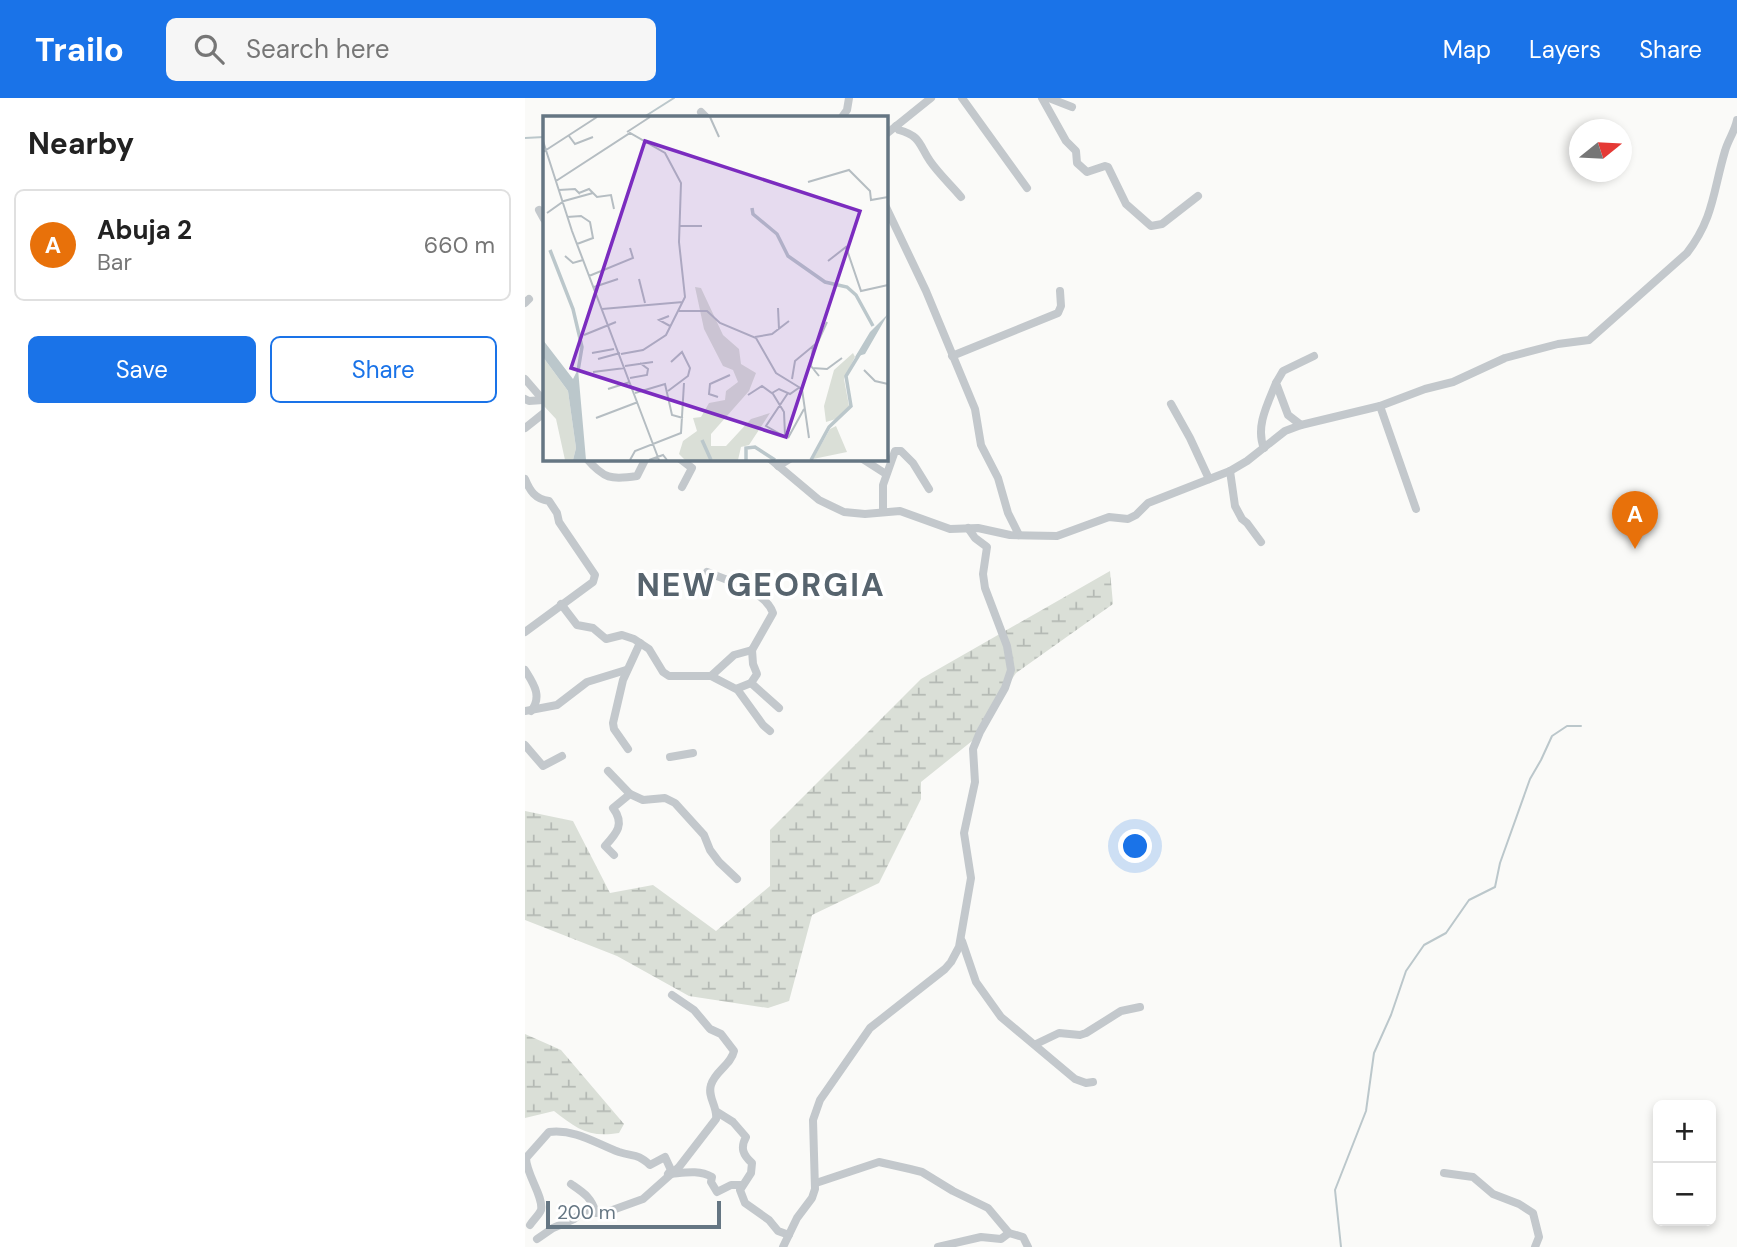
<!DOCTYPE html>
<html lang="en">
<head>
<meta charset="utf-8">
<style>
  :root { --surface:#fff; --page:#f6f6f6; --text:#222; --muted:#767676; --line:#e0e0e0; --accent:#1a73e8 }
  body { margin:0; font-family:"DM Sans",sans-serif; background:var(--page); color:var(--text) }
  .controls { position:absolute; right:21px; bottom:21px; display:grid; overflow:hidden; border-radius:10px; box-shadow:0 4px 10px #0003 }
  .controls button { width:63px; height:63px; display:grid; place-items:center; padding:0; border:0; border-bottom:2px solid var(--line); background:var(--surface); color:var(--text); font:35px sans-serif }
  .compass { position:absolute; left:1044px; top:21px; width:63px; height:63px; border-radius:50%; background:var(--surface); box-shadow:0 4px 10px #0003; rotate:72deg }
  .scale { position:absolute; left:21px; bottom:18px; width:175px; box-sizing:border-box; padding-left:7px; border:4px solid #657683; border-top:0; font-size:19px; line-height:24px; white-space:nowrap; color:#657683; -webkit-text-stroke:5px #fff; paint-order:stroke }
  .you { position:absolute; left:611px; top:749px; width:24px; height:24px; margin:-18px; border:5px solid #fff; border-radius:50%; background:#1a73e8; box-shadow:0 0 0 10px #1a73e833 }
  .badge { display:grid; place-items:center; width:46px; height:46px; border-radius:50%; background:var(--accent); color:#fff; font-size:23px; font-weight:700 }
  .pin { position:absolute; translate:-50% -58px; filter:drop-shadow(0 2px 4px #0008) }
  .pin::after { content:''; position:absolute; top:37px; width:24px; height:21px; background:inherit; clip-path:polygon(0 0,100% 0,50% 100%) }
  .list { margin:0; padding:0; list-style:none }
  h2 { display:flex; justify-content:space-between; align-items:center; height:91px; margin:0; padding:0 28px; font-size:30px }
  h2 small { font-size:23px; font-weight:400; color:var(--muted) }
  .list li { display:grid; grid-template-columns:46px 1fr auto; gap:21px; align-items:center; box-sizing:border-box; height:112px; margin:0 14px 14px; padding:0 14px; border:2px solid var(--line); border-radius:10px }
  .list b { display:block; font-size:26px; white-space:nowrap }
  .list p { margin:0; font-size:23px; white-space:nowrap; color:var(--muted) }
  .list em { font-size:23px; font-style:normal; color:var(--muted) }
  .actions { display:flex; gap:14px; padding:21px 28px }
  .actions a { flex:1; padding:16px 0; border:2px solid var(--accent); border-radius:10px; text-align:center; font-size:24px; color:var(--accent) }
  .actions .main { background:var(--accent); color:#fff }
  .icon { flex:none; width:38px; height:38px; fill:none; stroke:currentColor; stroke-width:2; stroke-linecap:round; stroke-linejoin:round }
  .map { position:relative; flex:none; width:1212px; height:1149px; overflow:hidden }
  header { display:flex; align-items:center; gap:42px; box-sizing:border-box; height:98px; padding:0 35px; background:var(--accent); color:#fff }
  header strong { font-size:33px }
  nav { display:flex; gap:38px; margin-inline-start:auto; font-size:24px }
  .search { width:490px; height:63px; background:var(--page); display:flex; align-items:center; gap:18px; box-sizing:border-box; padding:0 24px; border-radius:10px; color:var(--muted); font-size:26px }
  main { display:flex }
  aside { flex:1; background:var(--surface) }
  .map>svg:first-child { display:block }
</style>
</head>
<body>
<header>
<strong>Trailo</strong>
<div class="search"><svg class="icon" aria-label="search" viewBox="0 0 24 24"><circle cx="10" cy="10" r="6"/><path d="M15 15l6 6"/></svg>Search here</div>
<nav><a>Map</a><a>Layers</a><a>Share</a></nav>
</header>
<main>
<aside>
<h2>Nearby<small></small></h2>
<ul class="list">
<li><span class="badge" style="background:#e8710a">A</span><div><b>Abuja 2</b><p>Bar</p></div><em>660 m</em></li>
</ul>
<div class="actions"><a class="main">Save</a><a>Share</a></div>
</aside>
<div class="map">
<svg width="1212" height="1149" viewBox="0 0 1212 1149">
  <defs>
    <pattern id="wetland-marsh" width="20" height="14" patternUnits="userSpaceOnUse" patternTransform="scale(1.75)"><rect width="20" height="14" fill="#dadfd7"/><path d="M1 5h8M5 5V1M11 12h8M15 12V8" fill="none" stroke="#b4b9b4"/></pattern>
  </defs>
  <rect width="100%" height="100%" fill="#fafaf8"/>
  <g fill="url(#wetland-marsh)">
    <path d="M585,473L588,506L491,575L466,612L457,635L396,684V701L354,785L287,817L264,903L243,910L164,898L92,858L0,822V713L48,723L85,795L128,787L191,833L245,788V732L396,581Z"/>
    <path d="M0,936L36,952L99,1026L94,1035C64,1040 52,1031 29,1013L0,1020Z"/>
  </g>
  <g fill="none" stroke-linecap="round" stroke-linejoin="round">
    <g stroke="#bbc7cb" stroke-width="2">
      <path d="M119,19L149,0"/>
      <path d="M0,40L19,39"/>
      <path d="M816,1149L810,1092L841,1013L849,955L866,917L881,873L899,847L921,835L944,802L970,789L975,765L1005,681L1016,662L1027,638L1042,628H1056"/>
    </g>
    <g stroke="#c3c8cc" stroke-width="8">
      <path d="M437,0L502,90"/>
      <path d="M517,0L541,43L551,53L552,65L562,74L580,68L583,69L601,106L626,128L637,126L673,98"/>
      <path d="M524,0L547,9"/>
      <path d="M176,14L181,19"/>
      <path d="M317,19L322,12L324,0"/>
      <path d="M371,28L374,32C396,38 394,47 405,63C414,76 426,87 436,99"/>
      <path d="M360,37L406,0"/>
      <path d="M360,107L401,193L450,311L456,347L473,380L483,415L494,437"/>
      <path d="M14,112L19,121"/>
      <path d="M0,205L4,201"/>
      <path d="M427,258L533,215L536,208L535,193"/>
      <path d="M0,281L19,303"/>
      <path d="M0,301L4,303L18,302"/>
      <path d="M646,306L665,340L684,381"/>
      <path d="M855,308L891,411"/>
      <path d="M776,327L763,317L751,285L758,273L789,258"/>
      <path d="M0,330L19,315"/>
      <path d="M739,350C730,329 743,305 751,285"/>
      <path d="M61,360C79,381 86,382 112,378L121,360"/>
      <path d="M154,360L167,370L157,389"/>
      <path d="M244,360L294,402L319,414L340,416L375,413L425,431L453,430L485,437L532,438L584,419L603,421L611,417L623,405L705,373L722,363L760,333L776,327L855,308L900,291L928,284L980,260L1033,246L1064,242L1162,155C1189,120 1188,93 1200,53C1203,42 1210,33 1212,22"/>
      <path d="M336,360L361,376"/>
      <path d="M253,368L266,360"/>
      <path d="M705,373L710,408L717,421L722,425L736,444"/>
      <path d="M0,381C5,393 10,401 24,403L32,415L34,424L70,477L68,484L0,534"/>
      <path d="M358,414V387L370,353H376L388,365L404,391"/>
      <path d="M36,506L52,527L68,530L81,541L97,537L109,541L124,551L138,574L144,578H186L209,557L227,552L248,515C240,492 202,483 182,474"/>
      <path d="M0,572C8,585 18,598 6,613"/>
      <path d="M186,578L211,591L226,585L232,576L228,566L227,552"/>
      <path d="M226,585L254,610"/>
      <path d="M212,591L238,627L245,633"/>
      <path d="M0,613L32,607L62,584L101,572"/>
      <path d="M0,647L18,668L37,658"/>
      <path d="M103,651L89,631L88,625L98,582L115,545"/>
      <path d="M145,659L168,655"/>
      <path d="M83,673L105,696"/>
      <path d="M89,757L80,748C92,735 100,726 88,710L105,696L118,702L140,700L150,705L179,737L185,752L194,764L212,781"/>
      <path d="M437,843L451,884L476,919L550,981L561,985L568,984"/>
      <path d="M511,946L534,935L555,937L561,935L596,913L615,909"/>
      <path d="M192,1014L208,1024L221,1039C215,1050 218,1057 227,1065L226,1075L215,1092L220,1105L244,1122L253,1133L264,1137"/>
      <path d="M919,1075L948,1079L968,1096L994,1106L1008,1115L1014,1139L1010,1149"/>
      <path d="M291,1085L354,1064L385,1071L397,1074L428,1093L463,1110L484,1135L498,1139L503,1149"/>
      <path d="M46,1086C59,1095 66,1099 71,1115"/>
      <path d="M5,1127C8,1122 14,1117 16,1112C19,1099 1,1076 1,1060L24,1034C51,1031 70,1045 94,1054C109,1059 112,1055 125,1067L140,1059L146,1072L143,1076C158,1075 173,1071 187,1079L186,1084L192,1094L206,1087H217"/>
      <path d="M12,1141L28,1130L49,1121L57,1114L64,1112L71,1115L82,1114L118,1101L154,1069L191,1021C193,1009 182,999 186,987C190,973 206,967 209,953L196,936L185,931L169,912L147,897"/>
      <path d="M258,1149L272,1120L287,1100L290,1091L288,1022L295,1002L345,930L420,871L426,864L434,849L446,780L439,735L450,684L448,651L455,634L480,590L486,572L482,548L460,490L458,476L462,449L450,440L443,430"/>
      <path d="M413,1149L456,1139L476,1141L484,1135"/>
    </g>
  </g>
  <g text-anchor="middle" stroke-width="7" stroke-linejoin="round" paint-order="stroke">
    <g font-size="32" font-weight="bold" letter-spacing="2" fill="#57646e" stroke="#fff">
      <text x="236" y="498">NEW GEORGIA</text>
    </g>
  </g>
  <g transform="translate(18 18)">
    <rect width="345" height="345" fill="#fafaf8"/>
    <path d="M152,171L158,172L180,219L196,233L198,248L213,257L206,275L168,318V330H183L208,303L227,297L206,329L198,331L195,344H142L136,338L140,325L154,315L150,302L158,301L166,287L182,284L183,275L195,266L190,254L180,250L161,213ZM310,237L312,241L301,263L306,290L293,303L283,306L281,290L291,254ZM0,241L25,275L33,332L30,344H22L13,303L0,289ZM293,310L304,336L270,343L287,313Z" fill="#dadfd7"/>
    <path d="M345,198L322,238L312,241L327,216ZM0,224L30,263L35,253L43,344H30L33,332L25,275L0,241Z" fill="#bbc7cb"/>
    <path fill="none" stroke="#bbc7cb" stroke-width="3.5" d="M209,92L210,98L234,118L245,140L282,166L304,171L313,179L330,210M7,134L30,193L39,231L35,255M159,324L168,344M203,344V332L212,331L232,344M268,344L286,311L308,290L303,260L317,237"/>
    <path fill="none" stroke="#b5bdc2" stroke-width="2" d="M167,1L176,21M84,16L107,1M26,20L32,28L50,21M0,25L29,115L116,344M0,36L54,1M13,65L87,17L122,37L138,67L136,126L142,181L123,219L100,234L78,238M265,66L306,54L327,75L328,84L345,81M16,74L32,73L37,78M36,77L46,73L54,81L68,79L71,93M4,97L21,85L50,77M24,101L38,100L47,106L50,122L34,128M137,110H159M22,140L30,147L40,144M285,145L303,131L318,175L345,169M46,160L90,142L87,132M96,163L102,187M51,171L75,163M235,192L236,213M59,193L140,186M136,195H164L177,207L213,222L233,257L259,273L266,322M126,200L116,204L127,210M41,219L73,206M212,221L229,218L246,205M270,231L268,250L276,260M49,237L71,233M55,243L77,237M82,250L110,246M269,252L284,253L299,242M321,254L332,265L345,268M50,256L82,252M87,262L104,259L105,253L97,247M249,263L252,245L275,226L284,206M65,273L87,266M125,275L145,260L147,252L139,236L128,246M92,277L122,268L129,299L140,302M229,277L236,273L247,278L257,271M205,279L219,270L230,278L241,296L242,319M175,281L166,278L167,268L187,259M53,302L95,286M239,319L223,310L245,277M245,322L261,293M87,344L92,335L138,317L141,267M106,344L120,339L124,344"/>
    <path fill="#7b2cbf" fill-opacity="0.15" stroke="#7b2cbf" stroke-width="3.5" d="M102,25L317,95L243,321L28,252Z"/>
    <rect width="345" height="345" fill="none" stroke="#657683" stroke-width="3.5"/>
  </g>
</svg>
<div class="controls">
<button>+</button>
<button>−</button>
</div>
<svg class="compass" viewBox="-18 -18 36 36"><path d="M0-13l5 13h-10z" fill="#e53935"/><path d="M0 13l5-13h-10z" fill="#767676"/></svg>
<div class="scale">200 m</div>
<div class="you"></div>
<div class="pin badge" style="left:1110px;top:451px;background:#e8710a">A</div>
</div>
</main>
</body>
</html>
